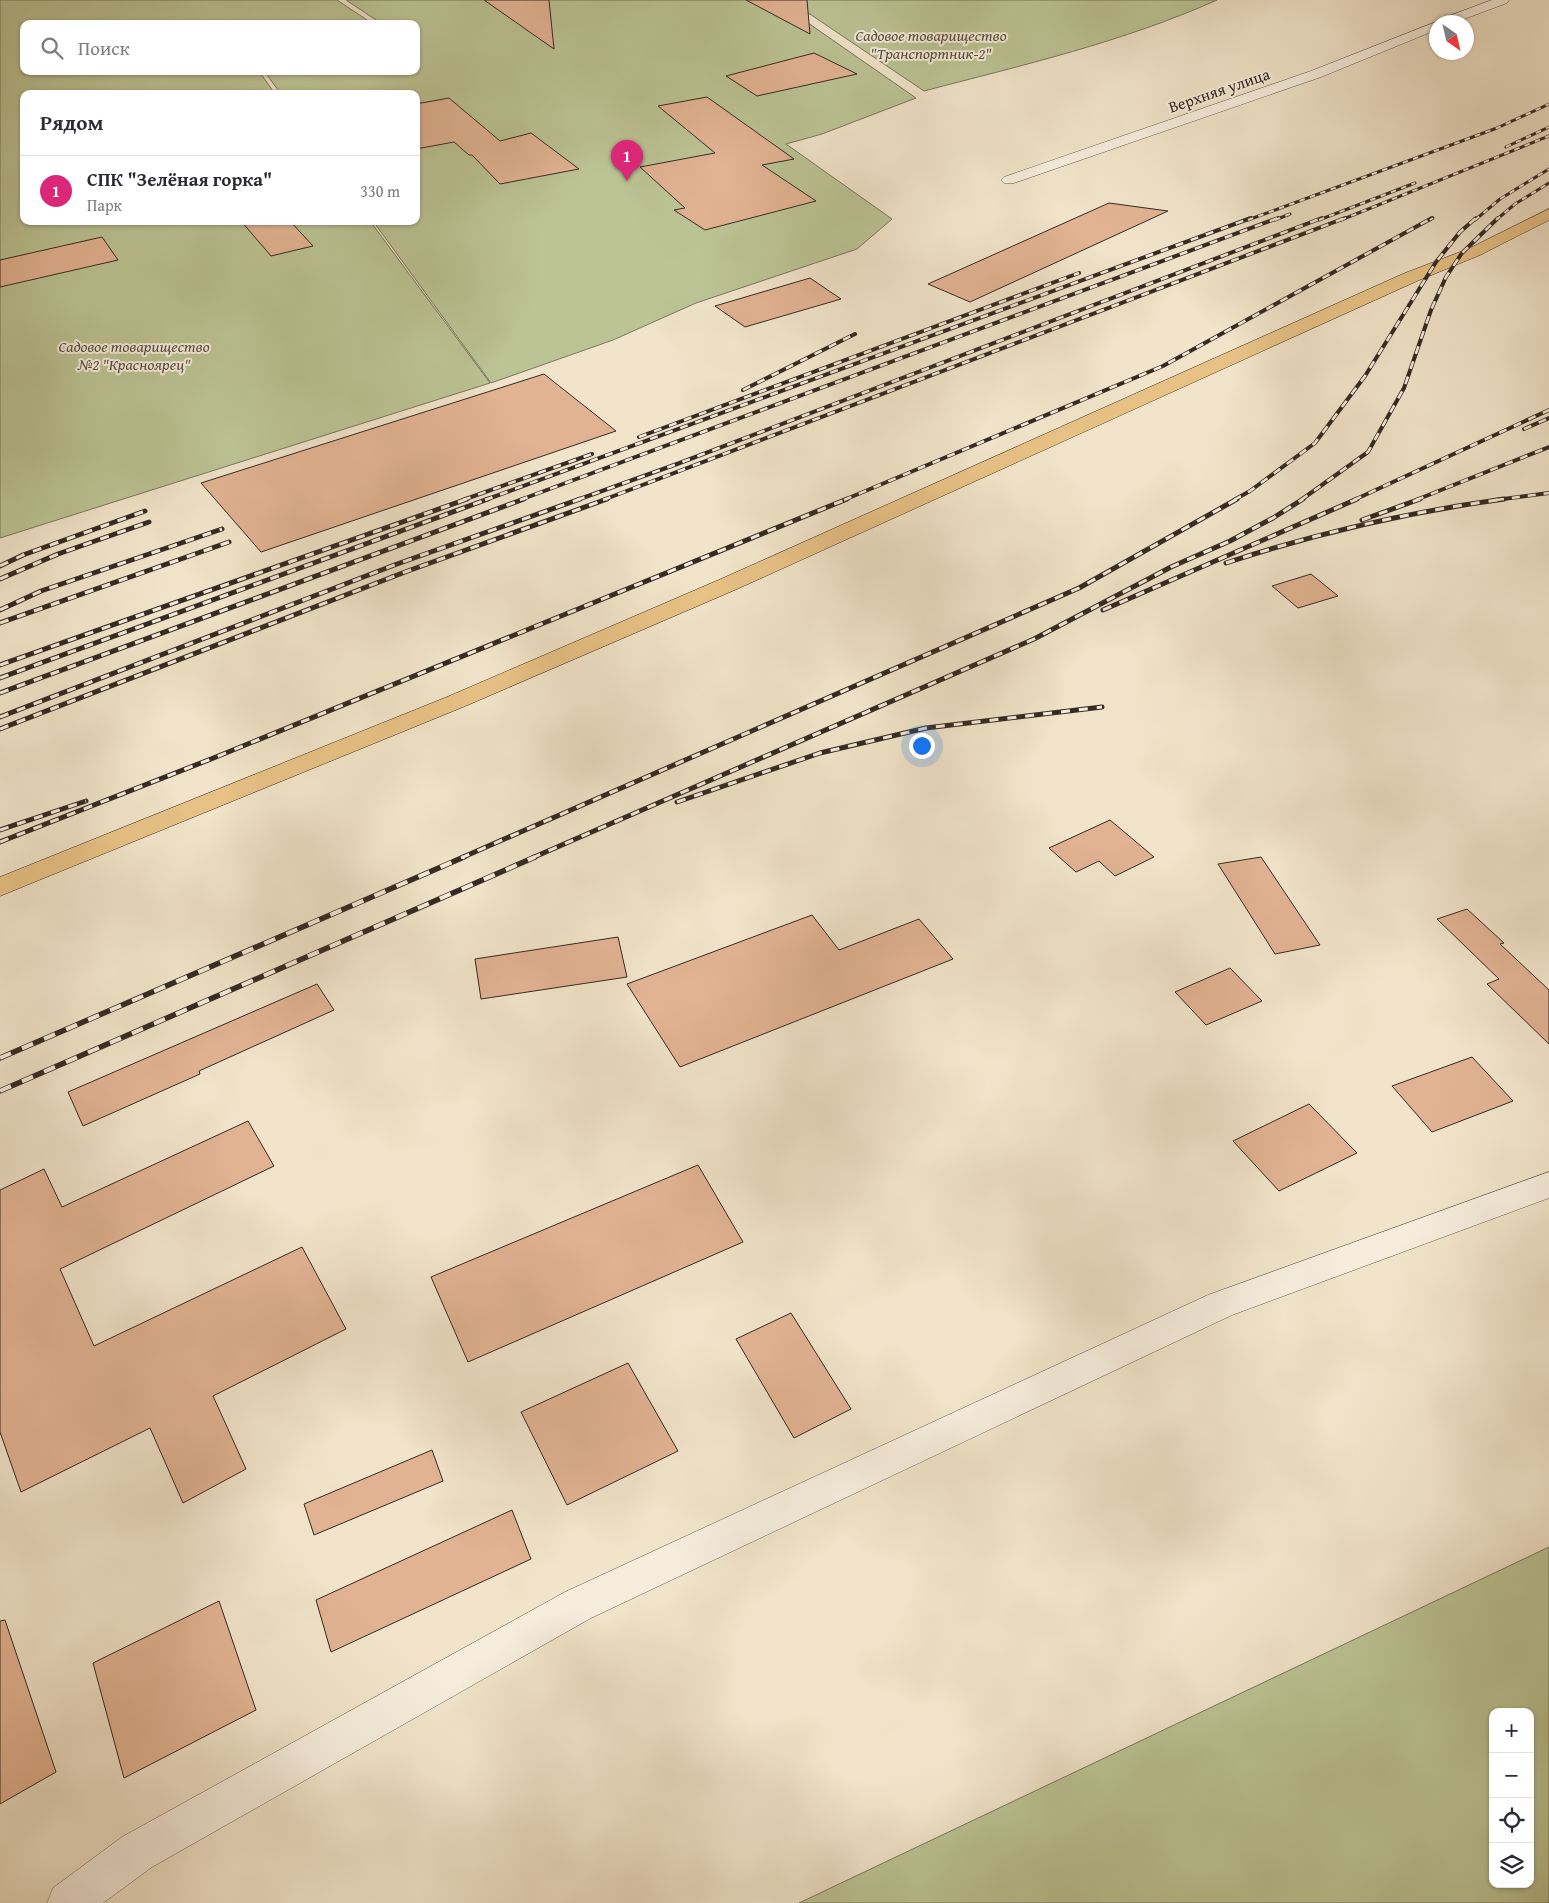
<!DOCTYPE html>
<html lang="ru">
<head>
<meta charset="utf-8">
<style>
  :root { --surface:#fff; --page:#f2f2f3; --text:#2b2b33; --muted:#7c7c81; --line:#e1e1e2; --accent:#db2777 }
  body { margin:0; font-family:"Gentium Book Plus",serif; background:var(--page); color:var(--text) }
  .controls { position:absolute; right:15px; bottom:15px; display:grid; overflow:hidden; border-radius:10px; box-shadow:0 1px 4px #0004 }
  .controls button { width:45px; height:45px; display:grid; place-items:center; padding:0; border:0; border-bottom:1px solid var(--line); background:var(--surface); color:var(--text); font:25px sans-serif }
  .compass { position:absolute; left:1429px; top:15px; width:45px; height:45px; border-radius:50%; background:var(--surface); box-shadow:0 1px 4px #0004; rotate:146deg }
  .you { position:absolute; left:921px; top:745px; width:18px; height:18px; margin:-12px; border:4px solid #fff; border-radius:50%; background:#1a73e8; box-shadow:0 0 0 8px #1a73e833 }
  .badge { display:grid; place-items:center; width:32px; height:32px; border-radius:50%; background:var(--accent); color:#fff; font-size:16px; font-weight:700 }
  .pin { position:absolute; translate:-50% -41px; filter:drop-shadow(0 1px 2px #0008) }
  .pin::after { content:''; position:absolute; top:26px; width:18px; height:15px; background:inherit; clip-path:polygon(0 0,100% 0,50% 100%) }
  .list { margin:0; padding:0; list-style:none }
  h2 { display:flex; justify-content:space-between; align-items:center; height:65px; margin:0; padding:0 20px; font-size:21px }
  h2 small { font-size:16px; font-weight:400; color:var(--muted) }
  .list li { display:grid; grid-template-columns:32px 1fr auto; gap:15px; align-items:center; box-sizing:border-box; height:70px; padding:0 20px; border-top:1px solid var(--line) }
  .list b { display:block; font-size:19px; white-space:nowrap }
  .list p { margin:0; font-size:16px; white-space:nowrap; color:var(--muted) }
  .list em { font-size:16px; font-style:normal; color:var(--muted) }
  .icon { flex:none; width:28px; height:28px; fill:none; stroke:currentColor; stroke-width:2; stroke-linecap:round; stroke-linejoin:round }
  .map { position:relative; flex:none; width:1549px; height:1903px; overflow:hidden }
  .search { position:absolute; background:var(--surface); box-shadow:0 1px 4px #0004; left:20px; top:20px; width:400px; height:55px; display:flex; align-items:center; gap:12px; box-sizing:border-box; padding:0 18px; border-radius:10px; color:var(--muted); font-size:19px }
  .panel { position:absolute; background:var(--surface); box-shadow:0 1px 4px #0004; left:20px; top:90px; width:400px; height:135px; border-radius:10px }
  .map>svg:first-child { display:block }
</style>
</head>
<body>
<div class="map">
<svg width="1549" height="1903" viewBox="0 0 1549 1903">
  <rect width="100%" height="100%" fill="#f1e4ca"/>
  <filter id="stains"><feTurbulence type="fractalNoise" baseFrequency=".004" numOctaves="4"/><feColorMatrix values="0 0 0 0 .2 0 0 0 0 .09 0 0 0 0 .02 0 0 0 .5 -.17"/></filter>
  <radialGradient id="worn" r=".72"><stop offset=".6" stop-color="#630" stop-opacity="0"/><stop offset="1" stop-color="#630" stop-opacity=".3"/></radialGradient>
  <g fill="#bcc495" stroke="#78775c" fill-rule="evenodd">
    <path d="M0,0H337L373,24H24V71H259L275,94H24V221H370L490,383L0,538Z"/>
    <path d="M346,0H775L916,98L822,134L786,144L892,219L857,249L696,303L613,340L491,383L373,221H416V94H281L264,71H416V24H382Z"/>
    <path d="M789,0H1217C1123,42 1023,65 924,91Z"/>
    <path d="M1549,1547V1903H799ZM1493,1712H1530V1884H1493Z"/>
  </g>
  <g fill="#e2b393" stroke="#352a24">
    <path d="M484,0H549L554,49Z"/>
    <path d="M746,0H807L810,34Z"/>
    <path d="M814,53L857,74L757,96L726,76Z"/>
    <path d="M707,97L794,159L762,165L816,201L705,230L674,210L685,208L640,167L715,153L658,106Z"/>
    <path d="M449,98L500,141L531,133L579,169L500,184L472,155H469L454,142L416,149V104Z"/>
    <path d="M1109,203L1168,211L970,302L928,284Z"/>
    <path d="M241,221H290L313,246L271,256Z"/>
    <path d="M102,237L118,260L0,287V260Z"/>
    <path d="M810,278L841,299L745,327L715,306Z"/>
    <path d="M544,374L616,431L261,552L201,483Z"/>
    <path d="M1311,574L1338,596L1298,608L1272,586Z"/>
    <path d="M1110,820L1154,857L1115,876L1099,861L1076,872L1049,848Z"/>
    <path d="M1261,857L1320,945L1275,954L1218,864Z"/>
    <path d="M1467,909L1504,943L1500,944L1549,990V1044L1487,984L1499,979L1437,919Z"/>
    <path d="M812,915L839,950L919,919L953,959L680,1067L627,984Z"/>
    <path d="M618,937L627,977L481,999L475,959Z"/>
    <path d="M1230,968L1262,1001L1206,1025L1175,992Z"/>
    <path d="M317,984L334,1010L199,1071L200,1074L83,1126L68,1092Z"/>
    <path d="M1472,1057L1513,1101L1432,1132L1392,1086Z"/>
    <path d="M1309,1104L1357,1153L1279,1191L1233,1141Z"/>
    <path d="M248,1121L274,1166L60,1269L94,1346L302,1247L346,1329L213,1396L246,1469L183,1503L150,1428L21,1492L0,1432V1190L44,1169L62,1207Z"/>
    <path d="M698,1165L743,1242L468,1362L431,1277Z"/>
    <path d="M791,1313L851,1409L794,1438L736,1339Z"/>
    <path d="M628,1363L678,1451L567,1505L521,1412Z"/>
    <path d="M432,1450L443,1481L314,1535L304,1504Z"/>
    <path d="M512,1510L531,1559L331,1652L316,1600Z"/>
    <path d="M219,1601L256,1710L124,1778L93,1663Z"/>
    <path d="M5,1620L56,1772L0,1804V1621Z"/>
  </g>
  <g fill="none" stroke-linecap="round" stroke-linejoin="round">
    <defs>
      <g id="minor">
        <path d="M1492,0H1509L1507,3L1456,22H1440L1441,19Z"/>
        <path d="M1436,22V30L1321,77L1014,183H1004L1001,180L1004,177L1311,71Z"/>
        <path d="M1549,1172V1198L1232,1315L591,1618L152,1867L103,1903H47L53,1888L122,1837L565,1592L1208,1295Z"/>
      </g>
      <path id="highway" d="M1549,209V220L1480,255L1417,281L737,589L463,707L0,896V877L447,697L721,579L1405,273L1468,249Z"/>
    </defs>
    <use href="#minor" stroke="#64584e" stroke-width="1"/>
    <use href="#highway" stroke="#352a24" stroke-width="1"/>
    <use href="#minor" fill="#f6eddd" fill-rule="evenodd"/>
    <use href="#highway" fill="#e8c285" fill-rule="evenodd"/>
    <defs>
      <g id="rail-far3">
        <path d="M1506,147L1549,127"/>
        <path d="M1248,220L1497,128L1549,104"/>
        <path d="M1275,220L1290,214"/>
        <path d="M1319,220L1415,183"/>
        <path d="M1341,220L1549,136"/>
        <path d="M1430,220L1433,218"/>
        <path d="M1475,220L1500,199L1549,169"/>
        <path d="M1496,220L1515,204L1549,183"/>
      </g>
      <g id="rail-far2">
        <path d="M743,390L855,334"/>
        <path d="M1524,429L1549,418"/>
        <path d="M639,437L1079,273"/>
        <path d="M463,500L592,454"/>
        <path d="M485,500L1251,218"/>
        <path d="M520,500L1278,218"/>
        <path d="M577,500L677,464L1322,218"/>
        <path d="M603,500L1345,218"/>
        <path d="M844,500L1163,366L1432,218"/>
        <path d="M1234,500L1250,491L1315,443L1365,376L1436,262L1460,232L1476,218"/>
        <path d="M1301,500L1368,452L1404,388L1431,310L1446,277L1462,253L1498,218"/>
        <path d="M1354,500L1549,410"/>
        <path d="M1416,500L1549,447"/>
        <path d="M1496,500L1549,493"/>
      </g>
      <g id="rail-far1">
        <path d="M1362,520L1420,499"/>
        <path d="M1226,563C1317,533 1409,512 1504,499"/>
        <path d="M0,566L23,555L145,511"/>
        <path d="M0,579L58,554L149,522"/>
        <path d="M0,610L41,591L222,529"/>
        <path d="M1103,610L1357,499"/>
        <path d="M0,623L229,542"/>
        <path d="M0,665L467,499"/>
        <path d="M0,678L488,499"/>
        <path d="M0,693L524,499"/>
        <path d="M0,717L397,564L580,499"/>
        <path d="M0,729L405,572L607,499"/>
        <path d="M677,802L820,753L926,728L1102,707"/>
        <path d="M0,830L86,801"/>
        <path d="M0,842L216,757L847,499"/>
        <path d="M461,858L1079,588L1237,499"/>
        <path d="M532,858L1034,639L1171,567L1230,541L1273,518L1303,499"/>
      </g>
      <g id="rail">
        <path d="M0,1058L464,857"/>
        <path d="M0,1091L535,857"/>
      </g>
    </defs>
    <use href="#rail-far3" stroke="#352a24" stroke-width="3"/>
    <use href="#rail-far2" stroke="#352a24" stroke-width="4"/>
    <use href="#rail-far1" stroke="#352a24" stroke-width="5"/>
    <use href="#rail" stroke="#352a24" stroke-width="5.5"/>
    <use href="#rail-far3" stroke="#f6eddd" stroke-width="2" stroke-dasharray="5.5" stroke-linecap="butt"/>
    <use href="#rail-far2" stroke="#f6eddd" stroke-width="2.5" stroke-dasharray="8" stroke-linecap="butt"/>
    <use href="#rail-far1" stroke="#f6eddd" stroke-width="3" stroke-dasharray="9" stroke-linecap="butt"/>
    <use href="#rail" stroke="#f6eddd" stroke-width="4" stroke-dasharray="12" stroke-linecap="butt"/>
  </g>
  <g text-anchor="middle" stroke-width="4" stroke-linejoin="round" paint-order="stroke">
    <g font-size="16" font-style="italic" fill="#575040" stroke="#f6eddd">
      <text x="931" y="41">Садовое товарищество<tspan x="931" dy="18">"Транспортник-2"</tspan></text>
      <text x="134" y="352">Садовое товарищество<tspan x="134" dy="18">№2 "Красноярец"</tspan></text>
    </g>
    <g font-size="16" fill="#352a24" stroke="#f6eddd">
      <text transform="translate(1219 90) rotate(-19)" y="6">Верхняя улица</text>
    </g>
  </g>
  <rect width="100%" height="100%" filter="url(#stains)"/>
  <rect width="100%" height="100%" fill="url(#worn)"/>
</svg>
<div class="controls">
<button>+</button>
<button>−</button>
<button><svg class="icon" aria-label="locate" viewBox="0 0 24 24"><circle cx="12" cy="12" r="6"/><path d="M12 2v4M12 18v4M2 12h4M18 12h4"/></svg></button>
<button><svg class="icon" aria-label="layers" viewBox="0 0 24 24"><path d="M12 4l9 5-9 5-9-5zM3 14l9 5 9-5"/></svg></button>
</div>
<svg class="compass" viewBox="-18 -18 36 36"><path d="M0-13l5 13h-10z" fill="#e53935"/><path d="M0 13l5-13h-10z" fill="#7c7c81"/></svg>
<div class="you"></div>
<div class="pin badge" style="left:627px;top:181px">1</div>
<div class="search"><svg class="icon" aria-label="search" viewBox="0 0 24 24"><circle cx="10" cy="10" r="6"/><path d="M15 15l6 6"/></svg>Поиск</div>
<section class="panel">
<h2>Рядом<small></small></h2>
<ul class="list">
<li><span class="badge">1</span><div><b>СПК &quot;Зелёная горка&quot;</b><p>Парк</p></div><em>330 m</em></li>
</ul>
</section>
</div>
</body>
</html>
